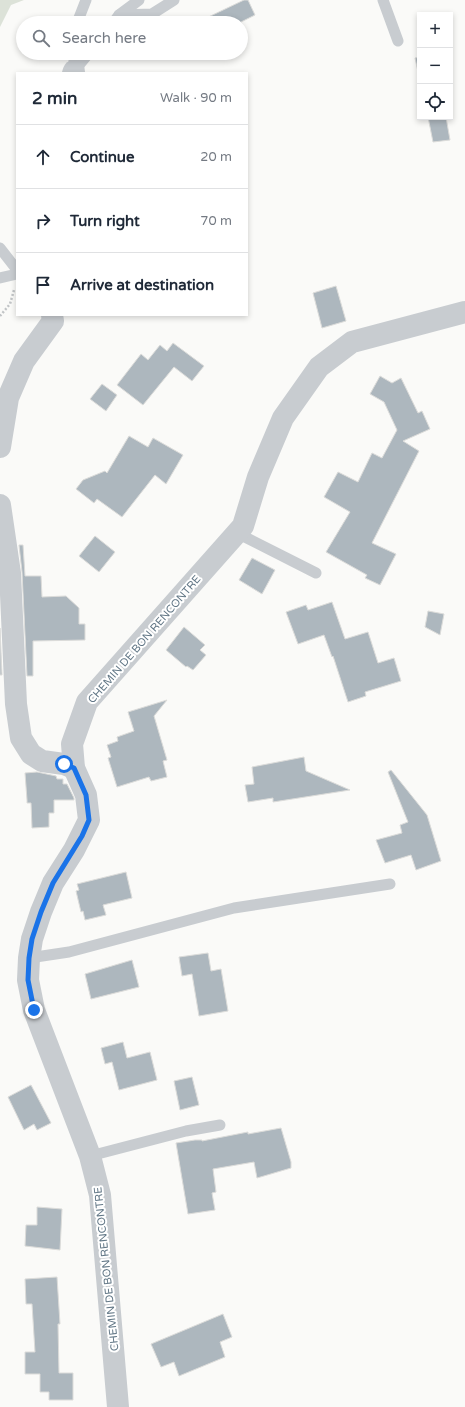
<!DOCTYPE html>
<html lang="en">
<head>
<meta charset="utf-8">
<style>
  :root { --surface:#fff; --page:#f2f2f3; --text:#1f2937; --muted:#747a83; --line:#e0e1e3 }
  body { margin:0; font-family:"Varela Round",sans-serif; background:var(--page); color:var(--text) }
  .controls { position:absolute; right:12px; top:12px; display:grid; overflow:hidden; border-radius:0px; box-shadow:0 2px 6px #0003 }
  .controls button { width:36px; height:36px; display:grid; place-items:center; padding:0; border:0; border-bottom:1px solid var(--line); background:var(--surface); color:var(--text); font:20px sans-serif }
  .stop { position:absolute; width:12px; height:12px; margin:-9px; border:3px solid #1a73e8; border-radius:50%; background:#fff }
  .stop.end { background:#1a73e8; border-color:#fff; box-shadow:0 1px 4px #0008 }
  .list { margin:0; padding:0; list-style:none }
  h2 { display:flex; justify-content:space-between; align-items:center; height:52px; margin:0; padding:0 16px; font-size:17px }
  h2 small { font-size:13px; font-weight:400; color:var(--muted) }
  .list li { display:grid; grid-template-columns:26px 1fr auto; gap:12px; align-items:center; box-sizing:border-box; height:64px; padding:0 16px; border-top:1px solid var(--line) }
  .list b { display:block; font-size:15px; white-space:nowrap }
  .list em { font-size:13px; font-style:normal; color:var(--muted) }
  .icon { flex:none; width:22px; height:22px; fill:none; stroke:currentColor; stroke-width:2; stroke-linecap:round; stroke-linejoin:round }
  .map { position:relative; flex:none; width:465px; height:1407px; overflow:hidden }
  .search { position:absolute; background:var(--surface); box-shadow:0 2px 6px #0003; left:16px; top:16px; width:232px; height:44px; display:flex; align-items:center; gap:10px; box-sizing:border-box; padding:0 14px; border-radius:22px; color:var(--muted); font-size:15px }
  .panel { position:absolute; background:var(--surface); box-shadow:0 2px 6px #0003; left:16px; top:72px; width:232px; height:244px; border-radius:0px }
  .map>svg:first-child { display:block }
</style>
</head>
<body>
<div class="map">
<svg width="465" height="1407" viewBox="0 0 465 1407">
  <rect width="100%" height="100%" fill="#fafaf8"/>
  <path fill="#dce2d8" d="M0,0H24L11,5L0,27Z"/>
  <g fill="#adb7be" stroke="#dcdcda">
    <path d="M244,0H248L255,15L241,22L244,29L241,31V23H201L200,21Z"/>
    <path d="M420,57V81L415,58Z"/>
    <path d="M428,117H446L450,140L433,142Z"/>
    <path d="M336,286L346,321L322,328L313,293Z"/>
    <path d="M173,343L204,366L192,381L174,367L143,405L117,385L141,354L148,360L160,345L167,351Z"/>
    <path d="M380,376L392,383L401,378L418,413L422,411L430,429L403,441L419,451L372,543L396,554L380,585L365,578L367,575L326,552L350,512L324,497L338,472L358,482L372,453L382,458L397,430L384,402L370,394Z"/>
    <path d="M102,384L117,395L106,411L90,399Z"/>
    <path d="M129,436L148,447L153,438L183,455L166,484L155,475L122,517L97,499L94,503L76,489L83,480L105,471L107,473Z"/>
    <path d="M95,536L115,552L99,572L79,556Z"/>
    <path d="M19,545H23L25,576H41L42,597L66,596L79,608V624H85V640L33,641V676H27L22,572Z"/>
    <path d="M252,558L275,570L262,594L239,580Z"/>
    <path d="M332,602L345,639L368,632L378,663L394,658L401,681L365,692L366,696L348,702L333,656L332,657L324,635L298,644L286,612L306,605L308,610Z"/>
    <path d="M428,611L444,614L440,635L425,627Z"/>
    <path d="M184,627L205,645L200,650L206,655L193,670L187,666L186,667L166,650Z"/>
    <path d="M0,628L2,675H0Z"/>
    <path d="M167,700L154,716L167,760L163,761L167,777L151,781L149,777L117,787L108,758L111,757L107,745L118,741L117,737L134,731L128,712Z"/>
    <path d="M304,757L306,771L350,790L273,802V798L248,802L245,785L254,784L252,767Z"/>
    <path d="M391,770L427,815L441,861L416,870L411,855L385,863L376,840L402,833L400,825L408,822L388,772Z"/>
    <path d="M37,772L56,776L57,779H63V784H67L74,798V800H54V813H49V827L32,828L31,803H27V800L25,773Z"/>
    <path d="M126,872L132,898L103,905L106,915L85,920L83,911L81,912L76,891L79,890L77,884Z"/>
    <path d="M208,953L211,971L221,969L228,1011L199,1016L192,974L182,976L179,957Z"/>
    <path d="M132,960L139,987L91,999L85,974Z"/>
    <path d="M123,1042L127,1058L150,1052L157,1080L119,1090L112,1062L105,1064L101,1048Z"/>
    <path d="M192,1077L199,1105L180,1110L174,1081Z"/>
    <path d="M31,1085L51,1123L37,1130L34,1124L24,1130L8,1097Z"/>
    <path d="M281,1128L291,1162V1168L257,1178L254,1162L213,1169L216,1192L212,1193L215,1210L188,1214L176,1143L195,1140H202V1141L248,1132V1134Z"/>
    <path d="M37,1207L62,1209L60,1250L25,1246L26,1225H37Z"/>
    <path d="M57,1277L60,1324H58L59,1373H73V1400H49V1392H40V1374H25V1352H35L32,1304H26L25,1279Z"/>
    <path d="M223,1314L232,1337L220,1342L225,1357L179,1376L174,1362L161,1367L151,1344Z"/>
  </g>
  <g fill="none" stroke-linecap="round" stroke-linejoin="round">
    <path stroke="#c1c4c6" stroke-width="2.5" stroke-dasharray="2 2" stroke-linecap="butt" d="M0,316L10,304L14,290"/>
    <g stroke="#c8ccd0" stroke-width="11">
      <path d="M383,0L398,41"/>
      <path d="M119,15L139,0"/>
      <path d="M77,23L86,0"/>
      <path d="M113,23L119,15L152,14L174,0"/>
      <path d="M74,71L89,53"/>
      <path d="M74,71V53"/>
      <path d="M0,248L17,270"/>
      <path d="M0,278L17,274"/>
      <path d="M237,533L316,573"/>
      <path d="M29,958L69,952L234,908L390,884"/>
      <path d="M90,1156L186,1131L220,1125"/>
    </g>
    <g stroke="#c8ccd0" stroke-width="22">
      <path d="M73,73L74,71"/>
      <path d="M0,447L8,398L24,361L53,321L52,315"/>
      <path d="M0,505L10,573L16,704L21,738L31,754L42,761L64,764L74,768"/>
      <path d="M118,1407L100,1195L90,1156L34,1010L28,980L29,958L32,939L41,912L53,883L74,850L89,820L86,795L74,768L72,744L87,702L243,526L258,477L283,418L319,367L352,342L465,312"/>
    </g>
  </g>
  <g fill="none" stroke-linecap="round" stroke-linejoin="round">
    <path stroke="#1a73e8" stroke-width="5" d="M34,1010L28,980L29,958L32,939L41,912L53,883L82,836L89,820L86,795L74,768L64,764"/>
  </g>
  <g text-anchor="middle" stroke-width="4" stroke-linejoin="round" paint-order="stroke">
    <g font-size="11" fill="#627786" stroke="#fff">
      <text transform="translate(144 639) rotate(-49)" y="4">CHEMIN DE BON RENCONTRE</text>
      <text transform="translate(106 1269) rotate(-96)" y="4">CHEMIN DE BON RENCONTRE</text>
    </g>
  </g>
</svg>
<div class="controls">
<button>+</button>
<button>−</button>
<button><svg class="icon" aria-label="locate" viewBox="0 0 24 24"><circle cx="12" cy="12" r="6"/><path d="M12 2v4M12 18v4M2 12h4M18 12h4"/></svg></button>
</div>
<div class="stop" style="left:64px;top:764px"></div>
<div class="stop end" style="left:34px;top:1010px"></div>
<div class="search"><svg class="icon" aria-label="search" viewBox="0 0 24 24"><circle cx="10" cy="10" r="6"/><path d="M15 15l6 6"/></svg>Search here</div>
<section class="panel">
<h2>2 min<small>Walk · 90 m</small></h2>
<ul class="list">
<li><svg class="icon" aria-label="ahead" viewBox="0 0 24 24"><path d="M12 20V5M6 11l6-6 6 6"/></svg><div><b>Continue</b></div><em>20 m</em></li>
<li><svg class="icon" aria-label="right" viewBox="0 0 24 24"><path d="M7 20v-9h11M14 6l5 5-5 5"/></svg><div><b>Turn right</b></div><em>70 m</em></li>
<li><svg class="icon" aria-label="arrive" viewBox="0 0 24 24"><path d="M6 21V4h12l-3 4 3 4H6"/></svg><div><b>Arrive at destination</b></div></li>
</ul>
</section>
</div>
</body>
</html>
